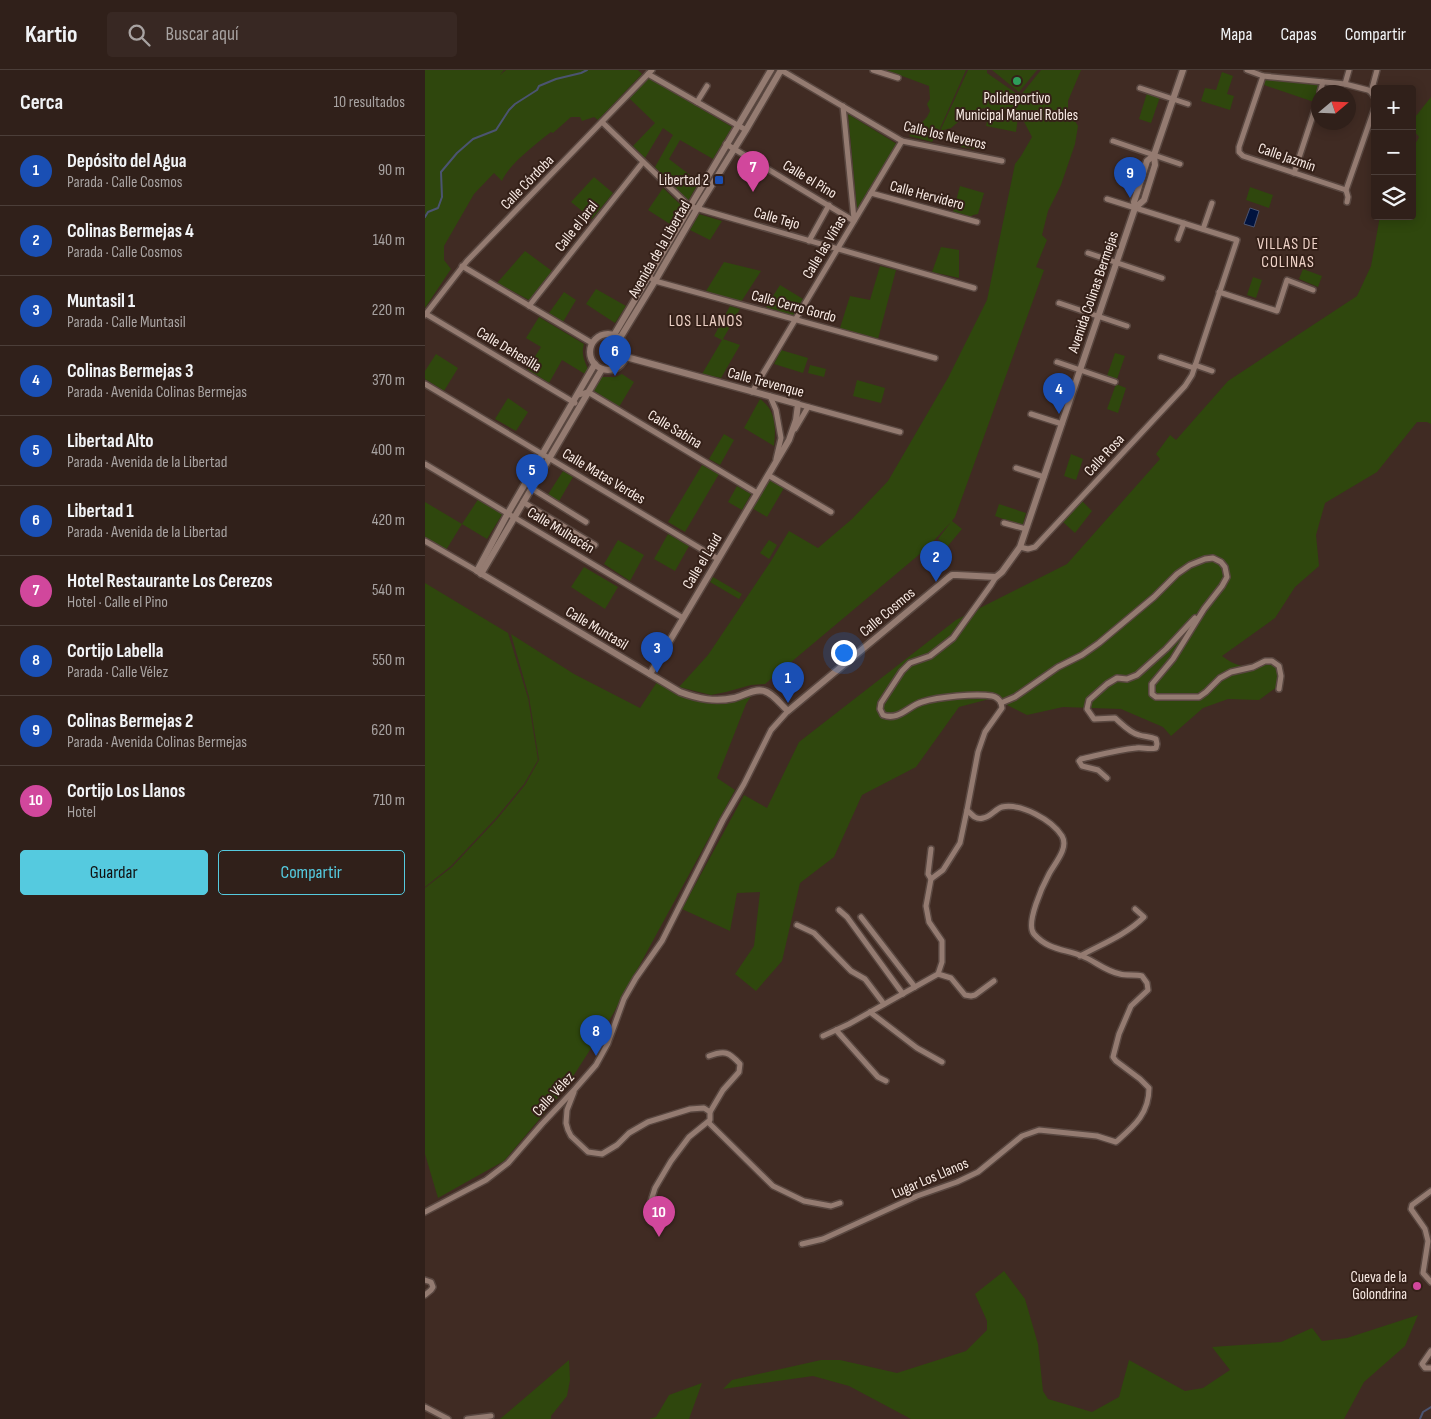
<!DOCTYPE html>
<html lang="es">
<head>
<meta charset="utf-8">
<style>
  :root { --surface:#30201a; --page:#382823; --text:#f1f3f6; --muted:#a8a3a2; --line:#4b3e39; --accent:#55cadf }
  body { margin:0; font-family:"Sofia Sans Condensed",sans-serif; background:var(--page); color:var(--text) }
  .controls { position:absolute; right:15px; top:15px; display:grid; overflow:hidden; border-radius:5px; box-shadow:0 2px 12px #0003 }
  .controls button { width:45px; height:45px; display:grid; place-items:center; padding:0; border:0; border-bottom:1px solid var(--line); background:var(--surface); color:var(--text); font:25px sans-serif }
  .compass { position:absolute; left:886px; top:15px; width:45px; height:45px; border-radius:50%; background:var(--surface); box-shadow:0 2px 12px #0003; rotate:71deg }
  .you { position:absolute; left:418px; top:582px; width:18px; height:18px; margin:-12px; border:4px solid #fff; border-radius:50%; background:#1a73e8; box-shadow:0 0 0 8px #1a73e833 }
  .badge { display:grid; place-items:center; width:32px; height:32px; border-radius:50%; background:var(--accent); color:#fff; font-size:16px; font-weight:700 }
  .pin { position:absolute; translate:-50% -41px; filter:drop-shadow(0 1px 2px #0008) }
  .pin::after { content:''; position:absolute; top:26px; width:18px; height:15px; background:inherit; clip-path:polygon(0 0,100% 0,50% 100%) }
  .list { margin:0; padding:0; list-style:none }
  h2 { display:flex; justify-content:space-between; align-items:center; height:65px; margin:0; padding:0 20px; font-size:21px }
  h2 small { font-size:16px; font-weight:400; color:var(--muted) }
  .list li { display:grid; grid-template-columns:32px 1fr auto; gap:15px; align-items:center; box-sizing:border-box; height:70px; padding:0 20px; border-top:1px solid var(--line) }
  .list b { display:block; font-size:19px; white-space:nowrap }
  .list p { margin:0; font-size:16px; white-space:nowrap; color:var(--muted) }
  .list em { font-size:16px; font-style:normal; color:var(--muted) }
  .actions { display:flex; gap:10px; padding:15px 20px }
  .actions a { flex:1; padding:11px 0; border:1px solid var(--accent); border-radius:5px; text-align:center; font-size:18px; color:var(--accent) }
  .actions .main { background:var(--accent); color:#111 }
  .icon { flex:none; width:28px; height:28px; fill:none; stroke:currentColor; stroke-width:2; stroke-linecap:round; stroke-linejoin:round }
  .map { position:relative; flex:none; width:1006px; height:1349px; overflow:hidden }
  header { display:flex; align-items:center; gap:30px; box-sizing:border-box; height:70px; padding:0 25px; background:var(--surface); border-bottom:1px solid var(--line) }
  header strong { font-size:24px }
  nav { display:flex; gap:28px; margin-inline-start:auto; font-size:18px }
  .search { width:350px; height:45px; background:var(--page); display:flex; align-items:center; gap:12px; box-sizing:border-box; padding:0 18px; border-radius:5px; color:var(--muted); font-size:19px }
  main { display:flex }
  aside { flex:1; background:var(--surface) }
  .map>svg:first-child { display:block }
</style>
</head>
<body>
<header>
<strong>Kartio</strong>
<div class="search"><svg class="icon" aria-label="search" viewBox="0 0 24 24"><circle cx="10" cy="10" r="6"/><path d="M15 15l6 6"/></svg>Buscar aquí</div>
<nav><a>Mapa</a><a>Capas</a><a>Compartir</a></nav>
</header>
<main>
<aside>
<h2>Cerca<small>10 resultados</small></h2>
<ul class="list">
<li><span class="badge" style="background:#1a4fb4">1</span><div><b>Depósito del Agua</b><p>Parada · Calle Cosmos</p></div><em>90 m</em></li>
<li><span class="badge" style="background:#1a4fb4">2</span><div><b>Colinas Bermejas 4</b><p>Parada · Calle Cosmos</p></div><em>140 m</em></li>
<li><span class="badge" style="background:#1a4fb4">3</span><div><b>Muntasil 1</b><p>Parada · Calle Muntasil</p></div><em>220 m</em></li>
<li><span class="badge" style="background:#1a4fb4">4</span><div><b>Colinas Bermejas 3</b><p>Parada · Avenida Colinas Bermejas</p></div><em>370 m</em></li>
<li><span class="badge" style="background:#1a4fb4">5</span><div><b>Libertad Alto</b><p>Parada · Avenida de la Libertad</p></div><em>400 m</em></li>
<li><span class="badge" style="background:#1a4fb4">6</span><div><b>Libertad 1</b><p>Parada · Avenida de la Libertad</p></div><em>420 m</em></li>
<li><span class="badge" style="background:#d1479c">7</span><div><b>Hotel Restaurante Los Cerezos</b><p>Hotel · Calle el Pino</p></div><em>540 m</em></li>
<li><span class="badge" style="background:#1a4fb4">8</span><div><b>Cortijo Labella</b><p>Parada · Calle Vélez</p></div><em>550 m</em></li>
<li><span class="badge" style="background:#1a4fb4">9</span><div><b>Colinas Bermejas 2</b><p>Parada · Avenida Colinas Bermejas</p></div><em>620 m</em></li>
<li><span class="badge" style="background:#d1479c">10</span><div><b>Cortijo Los Llanos</b><p>Hotel</p></div><em>710 m</em></li>
</ul>
<div class="actions"><a class="main">Guardar</a><a>Compartir</a></div>
</aside>
<div class="map">
<svg width="1006" height="1349" viewBox="0 0 1006 1349">
  <rect width="100%" height="100%" fill="#402b23"/>
  <g fill="#2f470d">
    <path d="M0,0H79L75,5L81,0H213L217,4L173,50L169,47L157,51L155,47H146L128,63L126,62C112,73 83,95 77,111L69,103L49,124L19,176V190L26,199L0,238Z"/>
    <path d="M461,0H541L513,63L507,72L484,66L502,47L505,41L502,34L505,29L504,16Z"/>
    <path d="M543,0H562V3L595,26L616,0H656L643,31V39L653,56L650,74L636,115L623,141L617,165L622,170L611,197L619,200L530,447L527,451L537,459L522,477L513,469L526,452L502,478L340,614L326,615L301,622L286,625L254,617L283,585L346,491L364,461L393,478L427,449L463,411L523,308L562,230L590,94L596,86L607,67L596,46L558,38L549,46L539,47L526,58L515,61Z"/>
    <path d="M567,0H612L594,22Z"/>
    <path d="M797,2L808,6L802,24L809,26L805,40L776,31L780,18L791,20Z"/>
    <path d="M224,8L307,57L288,89L255,70L244,89L274,112L263,131L230,97L248,65L238,58L220,88L208,76L230,53L204,28Z"/>
    <path d="M840,8L860,11L893,14L894,16L889,32L839,15Z"/>
    <path d="M722,23L735,27L726,53L714,49Z"/>
    <path d="M1006,27V354L1002,352H992L952,402L900,433L891,465L894,496L870,517L850,548L797,586C817,601 823,596 845,589L858,601L852,617L834,630L803,629L778,638L746,666L738,657L696,639L638,637L602,645L568,628L534,637L491,697L437,725L409,787L375,813L357,891L331,921L310,904L329,876L335,822L312,823L305,861L257,839L319,725L342,738L374,672L531,550L642,494L735,389L731,384L745,365L751,370L803,311L932,226L946,196L955,146H987V80L994,67L987,59V51Z"/>
    <path d="M564,42L593,47L591,62L561,56Z"/>
    <path d="M423,44L472,74L432,139Z"/>
    <path d="M538,67L551,70L550,79L536,77Z"/>
    <path d="M169,107L188,123L167,149L146,132Z"/>
    <path d="M535,116L559,123L553,144L548,145L545,147L528,142Z"/>
    <path d="M825,117L848,125L844,138L821,130Z"/>
    <path d="M238,118L259,138L248,156L223,140Z"/>
    <path d="M274,144L297,151L285,170L265,160Z"/>
    <path d="M516,177L534,180V208L507,202Z"/>
    <path d="M100,181L127,201L104,230L72,213Z"/>
    <path d="M299,192L336,201L316,232L281,221Z"/>
    <path d="M455,196L471,200L453,269L415,258L425,226L445,230Z"/>
    <path d="M878,199L897,206L893,217L874,209Z"/>
    <path d="M828,207L837,210L831,228L822,225Z"/>
    <path d="M355,215L378,229L368,246L341,237Z"/>
    <path d="M171,219L201,236L190,253L161,234Z"/>
    <path d="M139,222L151,230L138,252L124,243Z"/>
    <path d="M305,236L315,239L298,269L315,275L296,308L277,304L297,270L289,266Z"/>
    <path d="M114,247L159,274C156,283 159,290 163,299L160,304L137,290L124,313L102,299L116,277L101,268Z"/>
    <circle cx="183" cy="282" r="7"/>
    <path d="M356,280L383,288L378,303L349,294Z"/>
    <path d="M690,283L700,286L692,309L682,306Z"/>
    <path d="M11,284L33,298L19,321L0,309V301Z"/>
    <path d="M385,295L401,299L399,307L383,303Z"/>
    <path d="M197,304L209,312L194,337L168,320L177,307H190Z"/>
    <path d="M432,310L460,318L456,333L428,326Z"/>
    <path d="M691,314L701,318L693,343L682,339Z"/>
    <path d="M83,328L103,342L91,361L70,349Z"/>
    <path d="M335,329C351,340 351,358 349,376L319,358Z"/>
    <path d="M299,364L309,370L295,395L284,389Z"/>
    <path d="M646,384L658,389L651,410L639,406Z"/>
    <path d="M277,395L294,404L260,462L243,452Z"/>
    <path d="M138,401L148,407L133,433L122,426Z"/>
    <path d="M344,409L359,418L342,447L327,438Z"/>
    <path d="M312,416L326,424L317,440L303,432Z"/>
    <path d="M54,428L78,443L62,469L37,454L21,480L0,467V432L37,454Z"/>
    <path d="M657,431L667,441L650,463L638,452Z"/>
    <path d="M574,434L601,443L598,454L595,455L570,446Z"/>
    <path d="M243,464L264,476L250,501L229,489Z"/>
    <path d="M193,470L219,485L205,511L179,494Z"/>
    <path d="M344,470L352,475L344,489L335,483Z"/>
    <path d="M159,497L193,517L180,539L146,517Z"/>
    <path d="M288,507L317,524L314,529L285,512Z"/>
    <path d="M0,513L83,563L103,628L113,690L99,714L71,748L26,796L0,817Z"/>
    <path d="M86,564L149,604L215,638L232,612L252,624L289,633H303L327,625L321,634L292,708L310,720L188,944L140,1019L79,1091L13,1128L0,1084V818L27,797L72,749L100,715L114,690L104,627Z"/>
    <path d="M579,1201L600,1229L613,1274L618,1321L623,1329L667,1342L694,1327L704,1290L760,1321L778,1318L805,1300L787,1277L856,1272L887,1258L897,1271L922,1268L993,1245L980,1276L939,1312L919,1349H486L424,1316L388,1306L298,1319L307,1310L396,1290H415L472,1303L541,1281L562,1260V1251L550,1224Z"/>
    <path d="M144,1290L145,1310L142,1326L126,1346V1349H75Z"/>
    <path d="M277,1313L264,1349H224L231,1347L244,1325Z"/>
  </g>
  <path fill="#00133f" stroke="#4b5471" d="M825,138L834,141L829,157L819,154Z"/>
  <g fill="none" stroke-linecap="round" stroke-linejoin="round">
    <g stroke="#4b5471" stroke-width="2">
      <path d="M0,147L3,142L13,138L17,127L16,102L32,83L48,69L71,60L84,40L90,34L112,20L114,16L131,9L156,3L162,0"/>
      <path d="M995,1349L998,1342L1006,1337"/>
    </g>
    <defs>
      <g id="minor">
        <path d="M356,0L477,71L577,91"/>
        <path d="M448,0L473,8"/>
        <path d="M822,0L838,6L920,14L943,20L946,22L950,28"/>
        <path d="M223,4L321,60"/>
        <path d="M838,6L814,77V82L818,86L921,120"/>
        <path d="M920,14L924,0"/>
        <path d="M715,18L763,34"/>
        <path d="M895,22L898,12"/>
        <path d="M946,22L952,0"/>
        <path d="M272,32L282,16"/>
        <path d="M418,36L429,149"/>
        <path d="M177,52L264,136L549,218"/>
        <path d="M688,71L755,94"/>
        <path d="M301,74L429,151"/>
        <path d="M869,103L894,27"/>
        <path d="M446,123L552,152"/>
        <path d="M922,132L923,127L921,120L950,37"/>
        <path d="M778,159L787,133"/>
        <path d="M753,169L759,153"/>
        <path d="M384,171L404,135"/>
        <path d="M663,183L737,208"/>
        <path d="M37,196L167,273"/>
        <path d="M223,206L230,211L510,288"/>
        <path d="M794,222L852,241L862,210L888,220"/>
        <path d="M634,233L702,256"/>
        <path d="M104,236L218,92"/>
        <path d="M1,244L150,333"/>
        <path d="M0,245L42,191L227,0"/>
        <path d="M736,287L769,298"/>
        <path d="M632,292L690,312"/>
        <path d="M770,295L787,301"/>
        <path d="M0,314L293,489"/>
        <path d="M327,322L477,71"/>
        <path d="M153,325L163,322L332,423"/>
        <path d="M345,326L351,340L356,368L351,389"/>
        <path d="M373,334L475,362"/>
        <path d="M606,344L637,354"/>
        <path d="M370,359L383,337"/>
        <path d="M0,394L258,548"/>
        <path d="M591,398L619,407"/>
        <path d="M343,405L406,442"/>
        <path d="M106,418L161,452"/>
        <path d="M98,432L170,475"/>
        <path d="M579,453L601,459"/>
        <path d="M0,471L52,501"/>
        <path d="M595,477L603,479L610,477L760,316L767,305L812,170L682,129"/>
        <path d="M571,507L566,515L528,568L505,586L485,593L477,601L456,633L455,639L458,645C474,651 483,636 497,632C513,627 551,623 567,626C572,627 574,629 576,633"/>
        <path d="M576,633L590,627L633,597L657,585L674,573L729,527L752,504L765,495L780,489L788,488L796,492L800,497L802,507L797,516L779,539L748,589L727,614V624L731,627H774L781,622L795,608L806,602L828,597L840,591H847L854,596L856,606L854,619"/>
        <path d="M682,708L673,700L657,696L654,691L656,689C674,685 692,680 711,678C718,677 724,680 731,678L732,674L731,669C725,666 720,667 714,665C705,663 697,654 690,648L669,649L662,639L664,630L682,614L692,608L702,609L712,605L741,579L770,548"/>
        <path d="M506,809L503,804L506,779"/>
        <path d="M414,840L422,847L478,924"/>
        <path d="M436,847L490,917"/>
        <path d="M372,855L389,863L426,901L440,909L459,934"/>
        <path d="M655,886C677,874 701,865 719,847L710,839"/>
        <path d="M513,904L526,908L540,925L546,926L550,925L569,911"/>
        <path d="M445,942L492,978L517,992"/>
        <path d="M411,960L453,1007L461,1011"/>
        <path d="M398,966L424,954L513,904L517,892V871L504,852L501,836L506,809L518,800L535,773L542,740"/>
        <path d="M284,986C300,980 304,982 315,994L314,1002L298,1020L285,1042"/>
        <path d="M149,1022L142,1040L141,1053L143,1060L146,1066L163,1082L177,1084L192,1075L204,1063L223,1052L265,1039L279,1038L285,1042V1050L264,1067L246,1091L230,1118L225,1134L232,1151"/>
        <path d="M283,1052L348,1116L379,1131L406,1136L415,1133"/>
        <path d="M1006,1121L987,1135L986,1139L1000,1159L1003,1171L998,1203L1006,1212"/>
        <path d="M0,1142L61,1110L83,1093L117,1054L150,1019L171,995L183,973L199,929L211,908L237,871L298,750L319,714L346,660L363,641"/>
        <path d="M377,1174L398,1169L492,1126L532,1112L553,1102L597,1066L614,1060L672,1066L691,1072C709,1056 724,1044 724,1018L715,1009L691,991L688,987L694,964L706,936L723,920L722,913L717,906C710,904 702,906 695,904C680,901 670,891 657,886C639,879 623,880 609,864C600,854 618,815 624,804C630,793 644,778 637,766C627,750 596,733 577,737C570,739 566,747 558,748C551,750 547,745 542,740L553,682L560,662L577,638L576,633"/>
        <path d="M0,1210L6,1212L8,1217L6,1220L0,1225"/>
        <path d="M1006,1281L997,1294L1000,1298H1006"/>
        <path d="M0,1337L23,1349"/>
        <path d="M42,1349L66,1346"/>
      </g>
      <g id="tertiary">
        <path d="M710,138L719,130L730,95L729,85L758,0"/>
        <circle cx="183" cy="282" r="18"/>
        <path d="M189,265L346,0"/>
        <path d="M195,268L230,211L272,139L321,60L356,0"/>
        <path d="M201,287L373,334L371,350L364,370L225,604"/>
        <path d="M170,294L83,443L52,501L255,622C274,629 290,632 309,628C318,626 329,618 339,621C348,623 356,635 363,641L523,508L527,505H532L571,507L577,502L595,477L710,138L709,132L722,91L729,85"/>
        <path d="M56,504L177,299"/>
      </g>
    </defs>
    <use href="#minor" stroke="#594740" stroke-width="8"/>
    <use href="#tertiary" stroke="#594740" stroke-width="9"/>
    <use href="#minor" stroke="#947b71" stroke-width="5"/>
    <use href="#tertiary" stroke="#947b71" stroke-width="6"/>
  </g>
  <circle fill="#2e9e5b" stroke="#352119" stroke-width="2" cx="592" cy="11" r="5"/>
  <rect fill="#1a4fb4" stroke="#352119" stroke-width="2" x="289" y="105" width="10" height="10" rx="2.5"/>
  <circle fill="#d1479c" stroke="#352119" stroke-width="2" cx="992" cy="1216" r="5"/>
  <g text-anchor="middle" stroke-width="4" stroke-linejoin="round" paint-order="stroke">
    <g font-size="15" fill="#faece6" stroke="#352119" text-anchor="end">
      <text x="592" y="33" text-anchor="middle">Polideportivo<tspan x="592" dy="17">Municipal Manuel Robles</tspan></text>
      <text x="284" y="115">Libertad 2</text>
      <text x="982" y="1212">Cueva de la<tspan x="982" dy="17">Golondrina</tspan></text>
    </g>
    <g font-size="15" fill="#faece6" stroke="#352119">
      <text transform="translate(520 65) rotate(13)" y="5">Calle los Neveros</text>
      <text transform="translate(862 87) rotate(19)" y="5">Calle Jazmín</text>
      <text transform="translate(385 109) rotate(31)" y="5">Calle el Pino</text>
      <text transform="translate(102 112) rotate(-46)" y="5">Calle Córdoba</text>
      <text transform="translate(502 125) rotate(15)" y="5">Calle Hervidero</text>
      <text transform="translate(352 148) rotate(16)" y="5">Calle Tejo</text>
      <text transform="translate(151 156) rotate(-52)" y="5">Calle el Jaral</text>
      <text transform="translate(399 177) rotate(-59)" y="5">Calle las Viñas</text>
      <text transform="translate(234 179) rotate(-60)" y="5">Avenida de la Libertad</text>
      <text transform="translate(668 222) rotate(-71)" y="5">Avenida Colinas Bermejas</text>
      <text transform="translate(369 236) rotate(15)" y="5">Calle Cerro Gordo</text>
      <text transform="translate(84 279) rotate(31)" y="5">Calle Dehesilla</text>
      <text transform="translate(341 312) rotate(15)" y="5">Calle Trevenque</text>
      <text transform="translate(250 359) rotate(31)" y="5">Calle Sabina</text>
      <text transform="translate(679 385) rotate(-47)" y="5">Calle Rosa</text>
      <text transform="translate(179 406) rotate(31)" y="5">Calle Matas Verdes</text>
      <text transform="translate(136 460) rotate(31)" y="5">Calle Mulhacén</text>
      <text transform="translate(277 491) rotate(-59)" y="5">Calle el Laúd</text>
      <text transform="translate(462 542) rotate(-40)" y="5">Calle Cosmos</text>
      <text transform="translate(172 558) rotate(31)" y="5">Calle Muntasil</text>
      <text transform="translate(128 1024) rotate(-47)" y="5">Calle Vélez</text>
      <text transform="translate(505 1108) rotate(-23)" y="5">Lugar Los Llanos</text>
    </g>
    <g font-size="16" letter-spacing="1" fill="#eed2c7" stroke="#352119">
      <text x="863" y="179">VILLAS DE<tspan x="863" dy="18">COLINAS</tspan></text>
      <text x="281" y="256">LOS LLANOS</text>
    </g>
  </g>
</svg>
<div class="controls">
<button>+</button>
<button>−</button>
<button><svg class="icon" aria-label="layers" viewBox="0 0 24 24"><path d="M12 4l9 5-9 5-9-5zM3 14l9 5 9-5"/></svg></button>
</div>
<svg class="compass" viewBox="-18 -18 36 36"><path d="M0-13l5 13h-10z" fill="#e53935"/><path d="M0 13l5-13h-10z" fill="#a8a3a2"/></svg>
<div class="you"></div>
<div class="pin badge" style="left:363px;top:633px;background:#1a4fb4">1</div>
<div class="pin badge" style="left:511px;top:512px;background:#1a4fb4">2</div>
<div class="pin badge" style="left:232px;top:603px;background:#1a4fb4">3</div>
<div class="pin badge" style="left:634px;top:344px;background:#1a4fb4">4</div>
<div class="pin badge" style="left:107px;top:425px;background:#1a4fb4">5</div>
<div class="pin badge" style="left:190px;top:306px;background:#1a4fb4">6</div>
<div class="pin badge" style="left:328px;top:122px;background:#d1479c">7</div>
<div class="pin badge" style="left:171px;top:986px;background:#1a4fb4">8</div>
<div class="pin badge" style="left:705px;top:128px;background:#1a4fb4">9</div>
<div class="pin badge" style="left:234px;top:1167px;background:#d1479c">10</div>
</div>
</main>
</body>
</html>
